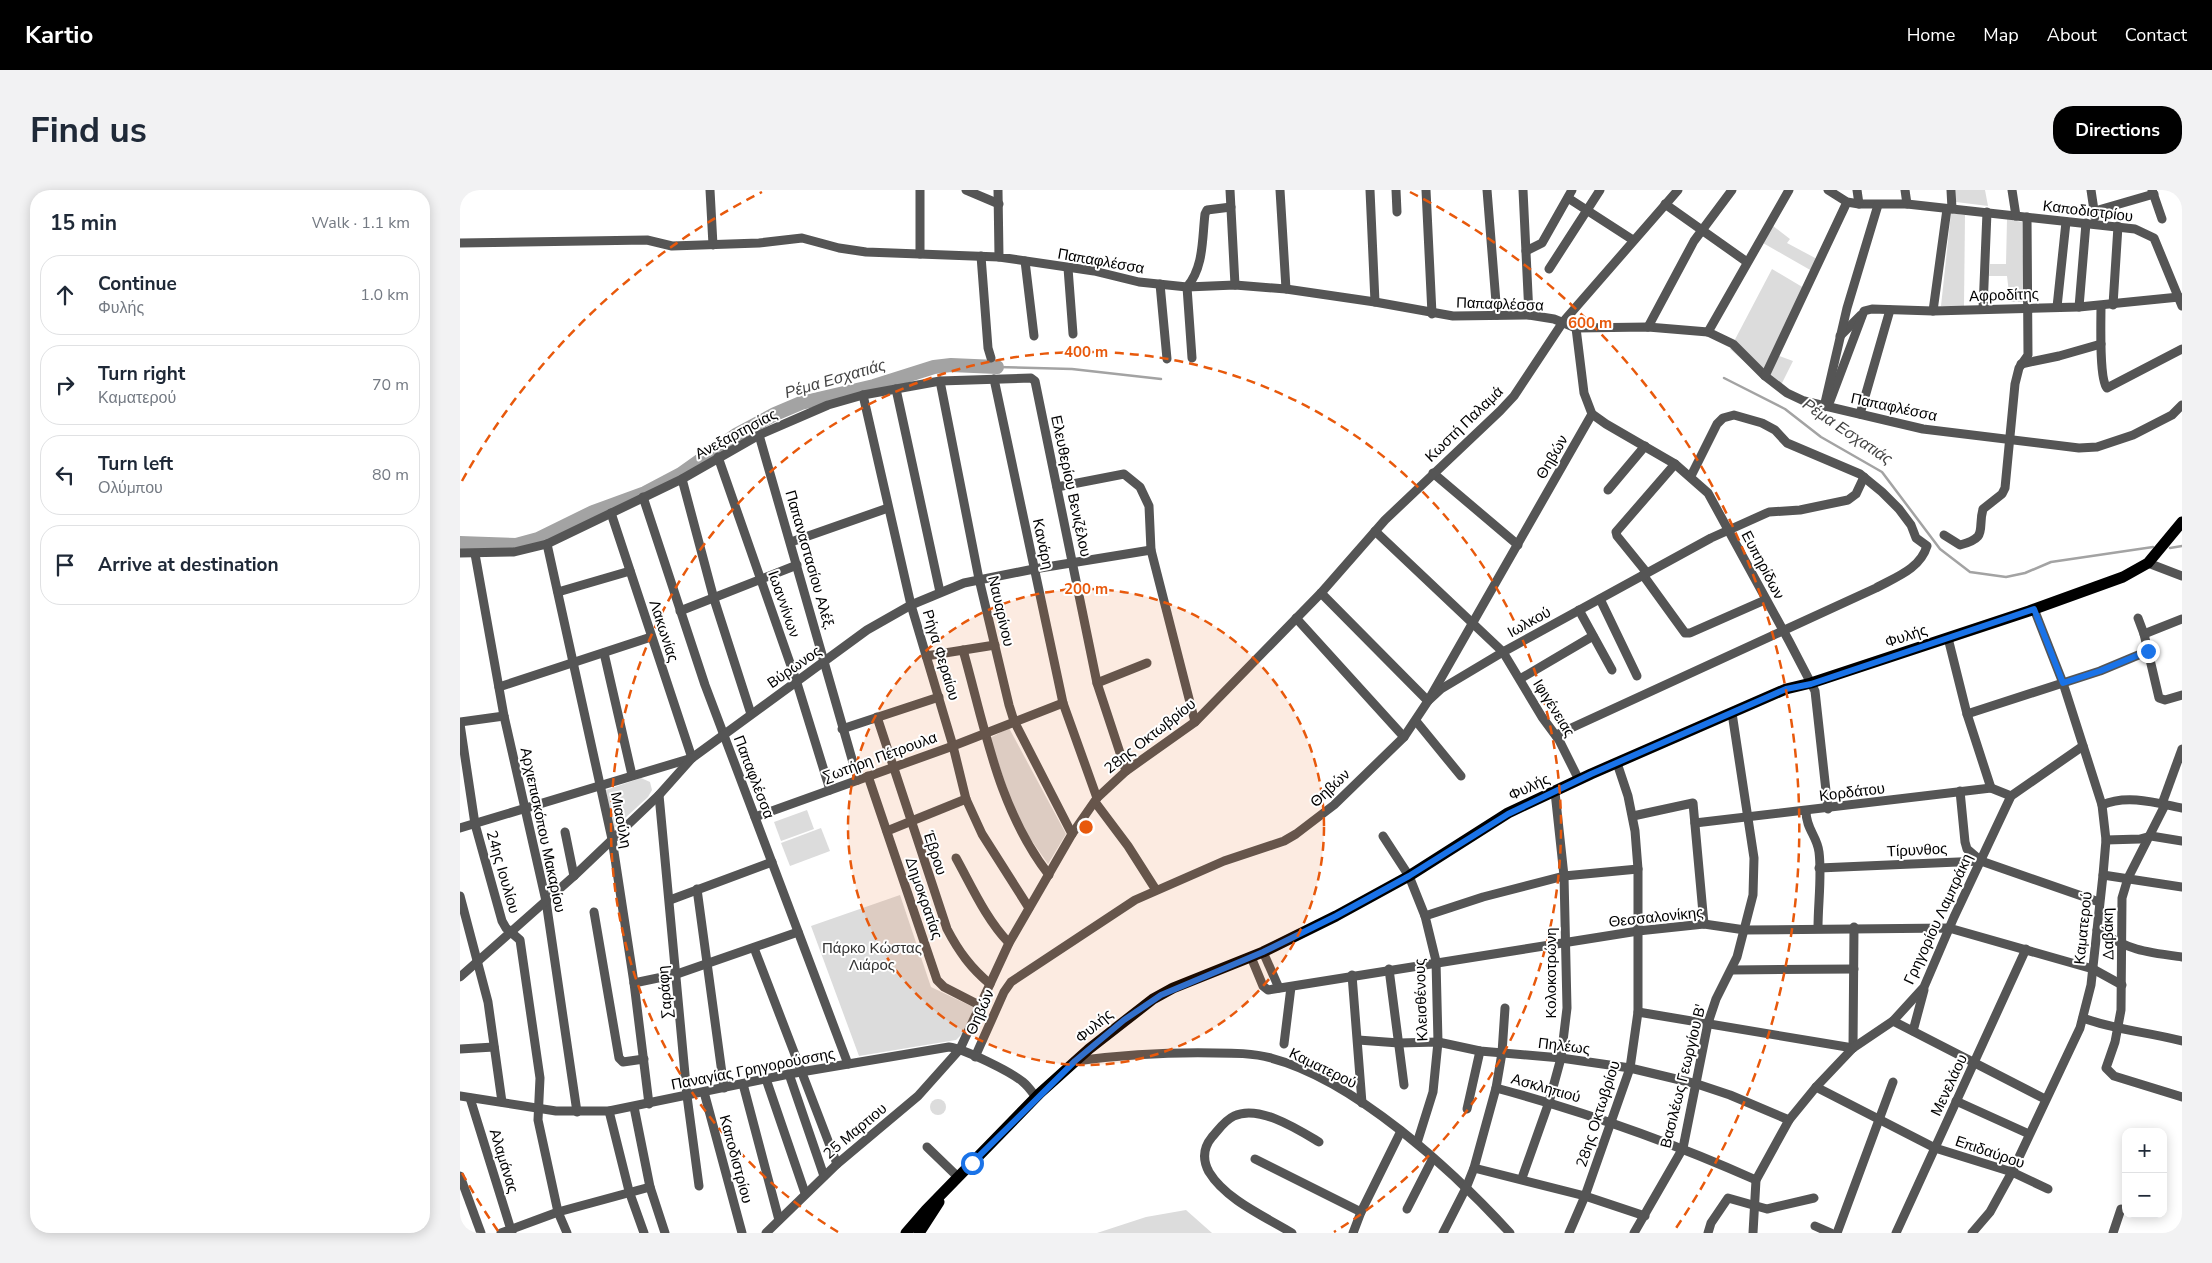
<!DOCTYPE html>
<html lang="en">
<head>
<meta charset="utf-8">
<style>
  :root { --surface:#fff; --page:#f2f2f3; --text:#1f2937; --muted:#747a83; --line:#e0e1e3; --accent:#000 }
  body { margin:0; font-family:"Nunito Sans",sans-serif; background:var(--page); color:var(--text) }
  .controls { position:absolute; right:15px; bottom:15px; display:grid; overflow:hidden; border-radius:10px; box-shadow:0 2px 12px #0003 }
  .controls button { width:45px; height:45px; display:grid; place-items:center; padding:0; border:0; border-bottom:1px solid var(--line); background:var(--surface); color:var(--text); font:25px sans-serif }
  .stop { position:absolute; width:15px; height:15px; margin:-11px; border:4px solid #1a73e8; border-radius:50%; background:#fff }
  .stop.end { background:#1a73e8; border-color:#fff; box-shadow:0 1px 5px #0008 }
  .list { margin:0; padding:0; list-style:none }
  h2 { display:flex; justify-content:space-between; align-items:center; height:65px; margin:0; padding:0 20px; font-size:21px }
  h2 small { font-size:16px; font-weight:400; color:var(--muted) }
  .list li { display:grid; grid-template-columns:32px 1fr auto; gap:15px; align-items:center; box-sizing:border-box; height:80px; margin:0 10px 10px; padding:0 10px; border:1px solid var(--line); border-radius:20px }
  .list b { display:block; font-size:19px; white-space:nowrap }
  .list p { margin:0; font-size:16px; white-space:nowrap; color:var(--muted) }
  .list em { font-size:16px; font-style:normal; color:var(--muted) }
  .icon { flex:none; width:28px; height:28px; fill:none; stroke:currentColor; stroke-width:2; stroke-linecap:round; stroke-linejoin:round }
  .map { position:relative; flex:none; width:1722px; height:1043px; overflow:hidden; border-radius:20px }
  header { display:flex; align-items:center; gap:30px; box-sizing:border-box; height:70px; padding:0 25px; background:var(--accent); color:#fff }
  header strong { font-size:24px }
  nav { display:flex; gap:28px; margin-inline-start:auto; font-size:18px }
  .intro { display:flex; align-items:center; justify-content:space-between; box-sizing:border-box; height:120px; padding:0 30px }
  h1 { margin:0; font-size:35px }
  .button { padding:12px 22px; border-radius:20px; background:var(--accent); color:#fff; font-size:18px; font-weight:700 }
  main { display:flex; gap:30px; padding:0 30px }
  aside { flex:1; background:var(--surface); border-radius:20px; box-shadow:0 2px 12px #0003 }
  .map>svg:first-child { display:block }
</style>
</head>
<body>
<header>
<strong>Kartio</strong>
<nav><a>Home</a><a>Map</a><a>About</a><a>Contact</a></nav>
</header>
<div class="intro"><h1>Find us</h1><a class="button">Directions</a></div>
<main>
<aside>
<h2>15 min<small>Walk · 1.1 km</small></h2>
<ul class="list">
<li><svg class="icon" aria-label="ahead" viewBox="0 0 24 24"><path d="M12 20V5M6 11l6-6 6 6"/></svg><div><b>Continue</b><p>Φυλής</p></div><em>1.0 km</em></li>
<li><svg class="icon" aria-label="right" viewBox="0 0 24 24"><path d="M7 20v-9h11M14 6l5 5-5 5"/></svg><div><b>Turn right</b><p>Καματερού</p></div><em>70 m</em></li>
<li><svg class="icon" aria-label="left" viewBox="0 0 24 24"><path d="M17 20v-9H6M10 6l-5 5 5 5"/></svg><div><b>Turn left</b><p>Ολύμπου</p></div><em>80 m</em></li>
<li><svg class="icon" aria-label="arrive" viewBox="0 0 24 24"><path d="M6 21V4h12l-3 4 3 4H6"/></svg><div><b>Arrive at destination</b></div></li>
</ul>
</aside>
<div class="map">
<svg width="1722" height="1043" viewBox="0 0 1722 1043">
  <rect width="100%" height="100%" fill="#fff"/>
  <g fill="#dcdcdc">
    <path d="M1496,0H1525L1528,16L1496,12Z"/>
    <path d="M1491,23L1505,25L1504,116H1481Z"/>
    <path d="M1547,29L1562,32L1564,112H1550L1547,86H1529L1530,74H1546Z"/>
    <path d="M1313,36L1330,49L1327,53L1357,69L1352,81L1303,53Z"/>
    <path d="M1312,79L1344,98L1314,164L1333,171L1318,201L1270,159Z"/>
    <path d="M549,538L606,644L588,674L558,631L530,548Z"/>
    <path d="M181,588L190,592L192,600L188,607L152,640L146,600Z"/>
    <path d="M347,620L354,639L321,651L314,632Z"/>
    <path d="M361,638L370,661L330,676L321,653Z"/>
    <path d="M440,705L471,797L515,818L509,837L496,850L399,866L351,736Z"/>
    <circle cx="478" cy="917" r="8"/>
    <path d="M726,1020L752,1043H637L686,1027Z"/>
  </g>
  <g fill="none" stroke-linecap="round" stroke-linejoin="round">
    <g stroke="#a3a3a3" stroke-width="2.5">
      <path d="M537,177L612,179L701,189"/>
      <path d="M1264,188L1325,219L1361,247L1422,282L1480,359L1510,382L1546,387L1565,383L1591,372L1693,357"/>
      <path d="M1710,358L1722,356"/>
    </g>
    <path stroke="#a3a3a3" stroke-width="14" d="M0,353L56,355L78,349L133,322L185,303L221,284L276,245L315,224L341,213L414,196L474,177L491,175L537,177"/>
    <g stroke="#555" stroke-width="9">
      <path d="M250,0L253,55"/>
      <path d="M506,0L539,14"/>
      <path d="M538,0L539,67L634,81L679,92L727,97L775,95L826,99L915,112L993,126L1069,125L1094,129L1116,138L1188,137L1248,142L1273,154L1305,186L1327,203L1344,211L1463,239L1619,258L1637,257L1673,245L1712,225L1722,215"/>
      <path d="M770,0L775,95"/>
      <path d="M820,0L826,99"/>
      <path d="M910,0L915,112"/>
      <path d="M936,0L937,22"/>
      <path d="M966,0L972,124"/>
      <path d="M1027,0L1037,125"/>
      <path d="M1063,0L1069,125"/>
      <path d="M1368,0L1387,12L1399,14H1447L1675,39L1694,48L1722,116"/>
      <path d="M1397,0L1399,14"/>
      <path d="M1445,0L1447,14"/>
      <path d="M1491,0L1492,19"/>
      <path d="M1552,0L1556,26"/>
      <path d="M1631,0L1635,27"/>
      <path d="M1692,0L1702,29"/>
      <path d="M1108,8L1173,50"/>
      <path d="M1205,14L1287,72"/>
      <path d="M1487,19L1473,121L1619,117L1719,107"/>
      <path d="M1635,21L1694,4"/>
      <path d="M0,53L187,50L212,56L299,53L342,48L379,58L406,62L539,67"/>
      <path d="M1066,61L1082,53L1112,0"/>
      <path d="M460,64V0"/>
      <path d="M521,66L528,158L531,168"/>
      <path d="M565,71L574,146"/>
      <path d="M608,78L613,144"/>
      <path d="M1089,79L1140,0"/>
      <path d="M700,94L707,169"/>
      <path d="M1653,115L1658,36"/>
      <path d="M1641,116C1641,131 1639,189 1647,198L1722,159"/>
      <path d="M1597,117L1606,32"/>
      <path d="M1619,117L1626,33"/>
      <path d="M1523,119L1527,22"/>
      <path d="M1188,137L1234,51L1272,0"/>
      <path d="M1116,138L1124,203L1132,224L1146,234L1215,274L1248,303L1329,451L1355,501L1368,619"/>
      <path d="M1248,142L1329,0"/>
      <path d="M1380,146L1401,125"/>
      <path d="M732,168L727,97C744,77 742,49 745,24L747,20L771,17"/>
      <path d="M1561,174L1599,166L1641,154"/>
      <path d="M1305,186L1387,12"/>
      <path d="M534,189L603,513L637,608"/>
      <path d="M480,191L519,389L549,515L554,531L612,644"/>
      <path d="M436,199L480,402"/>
      <path d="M403,205L451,415L493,556L506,609L522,644L569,718"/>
      <path d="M1370,211L1404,121L1412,119L1473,121"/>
      <path d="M1364,217L1387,118L1418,15"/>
      <path d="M1400,224L1430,120"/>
      <path d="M299,245L398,590"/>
      <path d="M258,267L337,493L370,600"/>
      <path d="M973,283L1058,355"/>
      <path d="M222,289L254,409L291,524"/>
      <path d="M597,297L664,284L680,297L689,316L691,360L735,532"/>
      <path d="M1148,300L1185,256"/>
      <path d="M183,307L245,495L388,874"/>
      <path d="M151,323L232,568"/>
      <path d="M915,341L1043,462L1082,527L1099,550L1119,590"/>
      <path d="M1484,345L1500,355C1529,347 1517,340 1523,319L1542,304L1545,298L1555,194L1559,178L1568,165L1567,27"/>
      <path d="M331,352L428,318"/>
      <path d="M87,354L152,649L174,793L189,914"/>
      <path d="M0,363L54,362L87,354L222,289L299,245L368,215L403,205L480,191L571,188L575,191L637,493L666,581"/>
      <path d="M15,364L44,526L86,711L117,922"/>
      <path d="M1688,373L1722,386"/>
      <path d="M1187,383L1157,346L1156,342L1215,274"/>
      <path d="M1183,385L1225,443H1230L1305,410"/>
      <path d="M98,402L170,381"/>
      <path d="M861,403L968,511L981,499L1043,462L1251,348L1309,322L1340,320L1388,310L1396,304L1404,287"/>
      <path d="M1140,409L1177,486"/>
      <path d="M1119,420L1152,480"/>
      <path d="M220,421L337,375"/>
      <path d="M836,428L944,547"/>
      <path d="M1678,428L1684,444L1699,508L1705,510L1722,505"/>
      <path d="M1684,444L1722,429"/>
      <path d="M1488,448L1507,524L1531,598"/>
      <path d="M503,460C525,538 538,619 589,685"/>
      <path d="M144,463L172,585"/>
      <path d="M466,466L535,455"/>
      <path d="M1060,489L1133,446"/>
      <path d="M637,493L687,473"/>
      <path d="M39,497L191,447"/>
      <path d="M1507,524L1640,481L1688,461"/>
      <path d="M417,527L487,739C499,762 511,778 530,794"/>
      <path d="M956,531L1001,586"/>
      <path d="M0,532L44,526"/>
      <path d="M0,534L15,634L42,731L46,738L60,750L80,888L78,930L98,1022L107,1043"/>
      <path d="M382,539L479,507"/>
      <path d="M1096,545L1416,398C1436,387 1460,379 1467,356L1456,348L1451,335L1439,319L1422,302L1400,284L1327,253L1315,240L1302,233L1274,225L1263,228L1257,234L1231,286"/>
      <path d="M408,586L477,790L484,797L521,816"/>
      <path d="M1500,601L1505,652L1507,659L1521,671"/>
      <path d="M199,605L227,906L239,996"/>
      <path d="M635,612L668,656L696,700"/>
      <path d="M1702,614L1722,559"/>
      <path d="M1642,615C1667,604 1697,613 1722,618"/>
      <path d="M1705,615L1668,688L1662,708L1661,820L1655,852L1646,878L1654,886L1722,907"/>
      <path d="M1346,621C1346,639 1357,646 1359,662C1362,686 1358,713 1358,738"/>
      <path d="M1173,626L1233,613L1244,734"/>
      <path d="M295,627L493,556L603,513"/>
      <path d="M1235,633L1531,598L1551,606"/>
      <path d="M0,638L232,568L407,440L451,415L504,393L574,379L691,360"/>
      <path d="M427,641L506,609"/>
      <path d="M105,642L114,686"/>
      <path d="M923,646L949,686L965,726L976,771L978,852L973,902L957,953"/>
      <path d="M1646,650L1680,649L1691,646L1722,651"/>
      <path d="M496,668C512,697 526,729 549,753"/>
      <path d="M1359,678L1521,671L1639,712"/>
      <path d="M1643,685L1722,697"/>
      <path d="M237,699L264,898"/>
      <path d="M0,706L28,812L42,912"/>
      <path d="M210,710L312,672"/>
      <path d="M134,722L159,868L163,872L184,869"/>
      <path d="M965,726L1023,707L1104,686L1178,679"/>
      <path d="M1637,740C1671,761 1684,762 1722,767"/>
      <path d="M294,758L377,974"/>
      <path d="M803,762L819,798"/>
      <path d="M791,767L803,796L808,800L1178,741L1244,734L1285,740L1489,738L1633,779L1662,795"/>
      <path d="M929,779L944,895"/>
      <path d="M1272,780L1394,779"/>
      <path d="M892,785L902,913"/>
      <path d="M0,787L114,686L199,605L232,568"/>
      <path d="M174,793L217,784L338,742"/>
      <path d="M1178,822L1393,858"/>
      <path d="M1623,828C1655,840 1689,842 1722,851"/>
      <path d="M1433,831L1585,909"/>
      <path d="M1453,841L1464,800"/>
      <path d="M898,850L939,853L978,852L1020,861L1101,868L1170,878L1237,894L1270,905L1329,930"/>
      <path d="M824,854L831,797"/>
      <path d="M1393,858L1394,737"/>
      <path d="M0,859L34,857"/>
      <path d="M515,867L544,802L551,792L675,710L764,671L824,651L836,644L874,615L944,547L968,511L1132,224"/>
      <path d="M615,871C662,865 707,862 755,863C773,863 793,863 811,868C895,890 992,980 1050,1043"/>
      <path d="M329,884L364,986"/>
      <path d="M306,889L345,1003"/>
      <path d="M283,894L319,1030"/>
      <path d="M1356,897L1475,958L1552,982L1588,999"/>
      <path d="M1036,898C1126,922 1211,952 1296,990"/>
      <path d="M244,902L282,1043"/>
      <path d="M0,906L96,921H149L329,884L489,857C505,859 551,882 563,892C568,896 572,902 576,907"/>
      <path d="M10,908L52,1043"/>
      <path d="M1496,911L1569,944"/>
      <path d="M174,917L190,997L205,1043"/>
      <path d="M1007,919L1020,861"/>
      <path d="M149,921L169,1001L184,1043"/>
      <path d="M467,957L498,987"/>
      <path d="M795,969L901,1022"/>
      <path d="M1014,978L1125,1006L1185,1026"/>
      <path d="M0,986L21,1043"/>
      <path d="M1062,988L1089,912L1101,868L1107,818L1104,686L1095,602"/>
      <path d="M947,1019L973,968"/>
      <path d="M1355,1036L1371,1043"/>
      <path d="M41,1043L98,1022L190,997"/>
      <path d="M306,1043L377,974L458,906L500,859L549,753L612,644L637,608L666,581L735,532L861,403L925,330L1040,221L1054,206L1103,132L1218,0"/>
      <path d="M832,1043C806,1027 766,1010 749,982C742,969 743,958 752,947C759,939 765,930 774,926C799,914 839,940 859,952"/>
      <path d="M893,1043L901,1022L941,941"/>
      <path d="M983,1043L1006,998L1014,978L1036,898L1042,863L1045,818"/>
      <path d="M1109,1043L1125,1006L1170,878L1178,822V679L1175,641L1168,606L1157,573"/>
      <path d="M1174,1043L1223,958L1248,833L1256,809L1277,767L1293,705L1294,668L1272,523"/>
      <path d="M1248,1043L1251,1033L1268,1008L1307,1019L1354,1008"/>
      <path d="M1293,1043L1296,990L1329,930L1356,897L1393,858L1433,831L1464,797L1494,727L1551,606L1623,556"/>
      <path d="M1377,1043L1433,892"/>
      <path d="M1436,1043L1566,759"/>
      <path d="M1512,1043L1530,1022L1552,982L1620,838L1631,795L1643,685L1646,650L1642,615L1603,493L1574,419"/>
      <path d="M1653,1043L1661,1019"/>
    </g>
    <g stroke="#000" stroke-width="11">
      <path d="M446,1043L466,1020L580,903L629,859L693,809L713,798L803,762L876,726L949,686L1048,623L1131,584L1326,499L1351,493L1569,421L1663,387L1688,373L1722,332"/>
      <path d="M459,1043L479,1012"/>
    </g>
  </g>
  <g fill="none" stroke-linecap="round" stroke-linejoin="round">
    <path stroke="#1a73e8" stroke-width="6" d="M512,973L615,871L664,830L701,805L803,762L876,726L949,686L1048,624L1131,584L1326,499L1351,494L1574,419L1603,493L1640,481L1688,461"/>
  </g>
  <circle cx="626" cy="637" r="238" fill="#e8590c" fill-opacity=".12"/>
  <g fill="none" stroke="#e8590c" stroke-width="2.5" stroke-dasharray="9 6">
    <circle cx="626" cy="637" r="238"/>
    <path d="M378 1042A475 475 0 1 1 874 1042"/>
    <path d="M38 1041A713 713 0 0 1 2 983M2 291A713 713 0 0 1 302 2M950 2A713 713 0 0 1 1214 1041"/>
  </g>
  <g text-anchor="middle" stroke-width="4" stroke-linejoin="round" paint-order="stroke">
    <g font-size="15" fill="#000" stroke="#fff">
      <text transform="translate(1628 21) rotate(7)" y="5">Καποδιστρίου</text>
      <text transform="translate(641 71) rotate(10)" y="5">Παπαφλέσσα</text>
      <text transform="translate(1544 105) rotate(-2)" y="5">Αφροδίτης</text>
      <text transform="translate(1040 114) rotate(2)" y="5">Παπαφλέσσα</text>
      <text transform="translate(1434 217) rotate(12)" y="5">Παπαφλέσσα</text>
      <text transform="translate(1004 234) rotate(-44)" y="5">Κωστή Παλαμά</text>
      <text transform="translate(276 244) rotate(-28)" y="5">Ανεξαρτησίας</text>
      <text transform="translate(1092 267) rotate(-60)" y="5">Θηβών</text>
      <text transform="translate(611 296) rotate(78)" y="5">Ελευθερίου Βενιζέλου</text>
      <text transform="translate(583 354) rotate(78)" y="5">Κανάρη</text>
      <text transform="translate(350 370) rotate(74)" y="5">Παπαναστασίου Αλέξ.</text>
      <text transform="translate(1303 375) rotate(62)" y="5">Ευπηρίδων</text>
      <text transform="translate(324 414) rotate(71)" y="5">Ιωαννίνων</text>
      <text transform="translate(541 421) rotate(77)" y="5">Ναυαρίνου</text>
      <text transform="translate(1069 432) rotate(-29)" y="5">Ιωλκού</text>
      <text transform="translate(204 441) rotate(72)" y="5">Λακωνίας</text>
      <text transform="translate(1446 446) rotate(-18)" y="5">Φυλής</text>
      <text transform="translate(481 465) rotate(73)" y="5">Ρήγα Φεραίου</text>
      <text transform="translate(334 477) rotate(-35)" y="5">Βύρωνος</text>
      <text transform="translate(1094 518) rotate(58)" y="5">Ιφιγένειας</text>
      <text transform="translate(690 546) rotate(-38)" y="5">28ης Οκτωβρίου</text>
      <text transform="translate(420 567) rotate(-20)" y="5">Σωτήρη Πέτρουλα</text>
      <text transform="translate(294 587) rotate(69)" y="5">Παπαφλέσσα</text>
      <text transform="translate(1069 597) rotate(-25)" y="5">Φυλής</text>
      <text transform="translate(870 598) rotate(-43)" y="5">Θηβών</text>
      <text transform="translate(1392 602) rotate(-7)" y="5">Κορδάτου</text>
      <text transform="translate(161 630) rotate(79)" y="5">Μιαούλη</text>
      <text transform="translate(83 640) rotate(78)" y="5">Αρχιεπισκόπου Μακαρίου</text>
      <text transform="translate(1457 660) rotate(-3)" y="5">Τίρυνθος</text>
      <text transform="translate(475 663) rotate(72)" y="5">Έβρου</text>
      <text transform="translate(43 682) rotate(74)" y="5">24ης Ιουλίου</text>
      <text transform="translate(464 708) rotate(71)" y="5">Δημοκρατίας</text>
      <text transform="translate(1196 727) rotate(-6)" y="5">Θεσσαλονίκης</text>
      <text transform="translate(1478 729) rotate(-65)" y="5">Γρηγορίου Λαμπράκη</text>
      <text transform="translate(1623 738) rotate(-84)" y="5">Καματερού</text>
      <text transform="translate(1648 744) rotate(-91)" y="5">Δαβάκη</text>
      <text transform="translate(1091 783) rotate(-90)" y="5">Κολοκοτρώνη</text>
      <text transform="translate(205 802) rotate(-95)" y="5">Σαράφη</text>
      <text transform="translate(961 810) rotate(-92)" y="5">Κλεισθένους</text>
      <text transform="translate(520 822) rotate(-66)" y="5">Θηβών</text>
      <text transform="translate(634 836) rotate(-40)" y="5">Φυλής</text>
      <text transform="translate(1104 856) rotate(7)" y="5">Πηλέως</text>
      <text transform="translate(863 878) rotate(26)" y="5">Καματερού</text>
      <text transform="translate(293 879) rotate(-11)" y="5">Παναγίας Γρηγορούσσης</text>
      <text transform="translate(1223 886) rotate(-76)" y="5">Βασιλέως Γεωργίου Β'</text>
      <text transform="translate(1489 895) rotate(-65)" y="5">Μενελάου</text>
      <text transform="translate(1086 898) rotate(16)" y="5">Ασκληπιού</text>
      <text transform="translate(1138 924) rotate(-72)" y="5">28ης Οκτωβρίου</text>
      <text transform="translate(395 941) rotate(-40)" y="5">25 Μαρτιου</text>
      <text transform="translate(1530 962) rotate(19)" y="5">Επιδαύρου</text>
      <text transform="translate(276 969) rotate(75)" y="5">Καποδιστρίου</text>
      <text transform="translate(44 971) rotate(73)" y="5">Αλαμάνας</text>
    </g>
    <g font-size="15" fill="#333" stroke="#fff">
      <text x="412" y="763">Πάρκο Κώστας<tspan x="412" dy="17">Λιάρος</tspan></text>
    </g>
    <g font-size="16" font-style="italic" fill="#444" stroke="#fff">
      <text transform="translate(375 188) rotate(-16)" y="6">Ρέμα Εσχατιάς</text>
      <text transform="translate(1388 241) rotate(34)" y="6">Ρέμα Εσχατιάς</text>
    </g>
  </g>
  <circle cx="626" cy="637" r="8" fill="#e8590c" stroke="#fff" stroke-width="2.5"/>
  <g font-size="15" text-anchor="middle" font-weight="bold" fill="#e8590c" stroke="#fff" stroke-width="4" stroke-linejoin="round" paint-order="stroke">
    <text x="1130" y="138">600 m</text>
    <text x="626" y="167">400 m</text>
    <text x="626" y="404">200 m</text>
  </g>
</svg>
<div class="controls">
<button>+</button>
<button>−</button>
</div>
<div class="stop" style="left:512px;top:973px"></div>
<div class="stop end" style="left:1688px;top:461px"></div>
</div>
</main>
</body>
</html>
